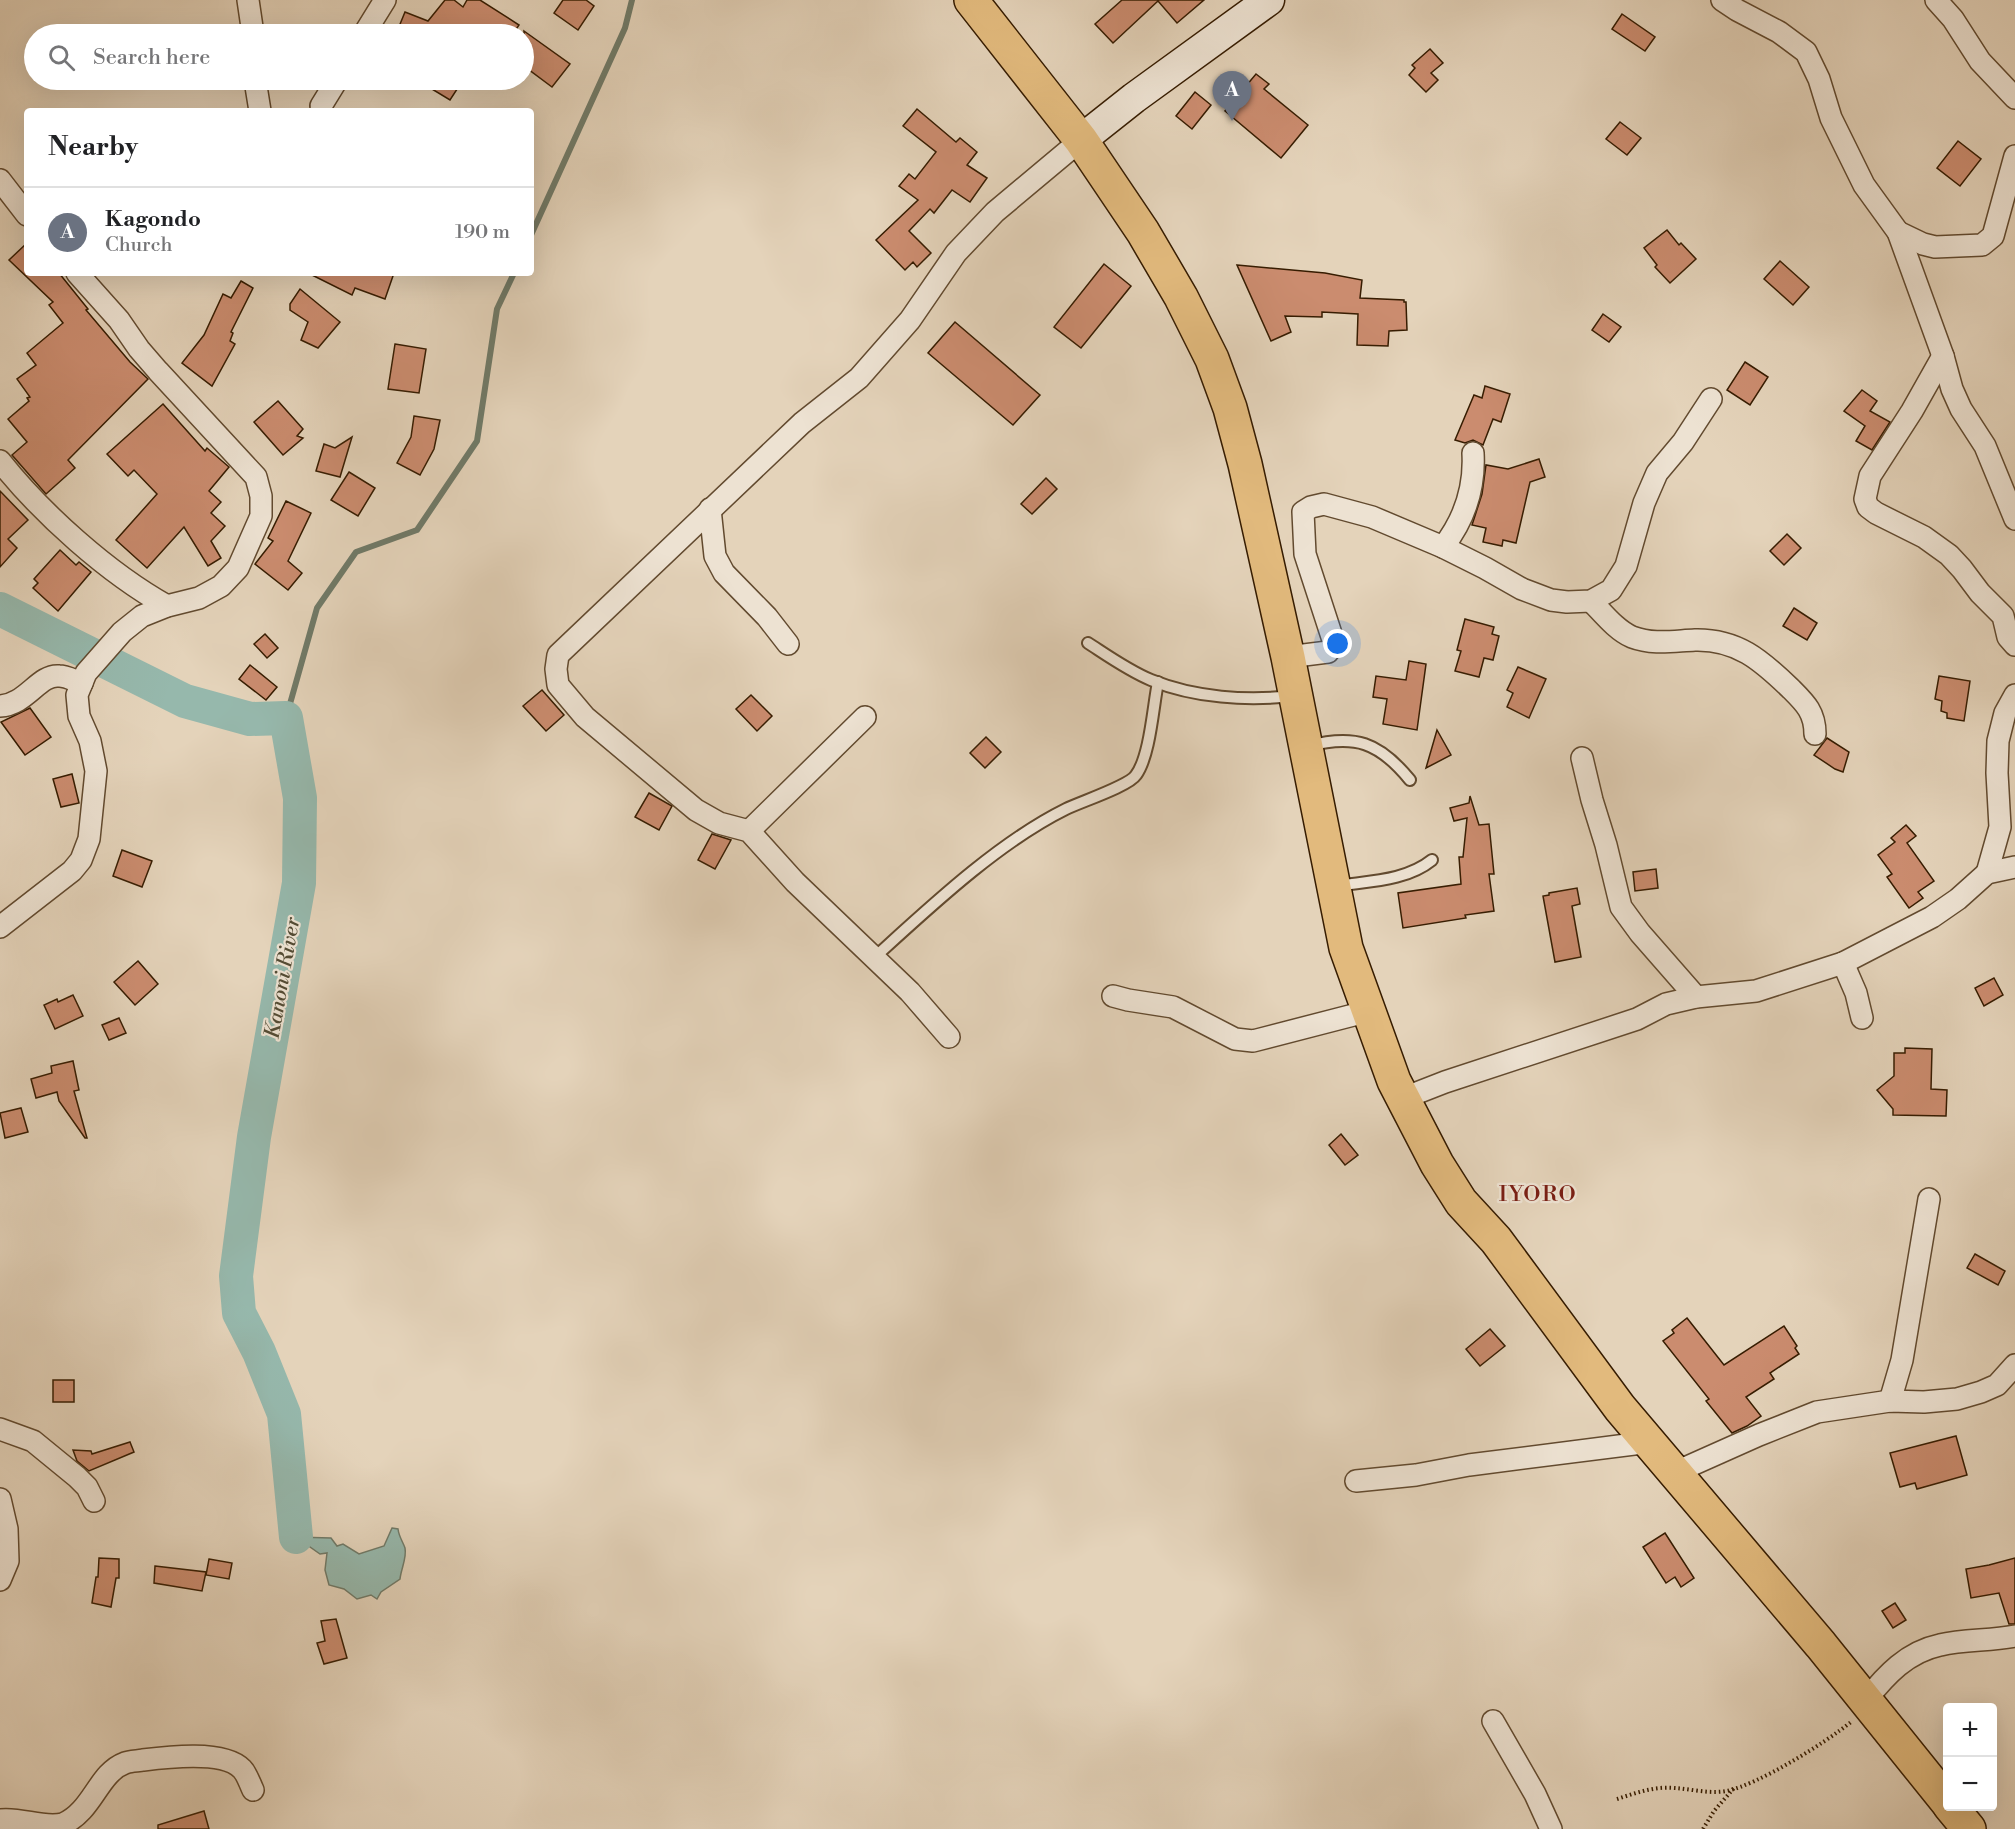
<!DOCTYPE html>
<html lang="en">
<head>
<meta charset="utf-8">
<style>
  :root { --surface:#fff; --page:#f6f6f6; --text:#202124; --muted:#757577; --line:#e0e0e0; --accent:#0b8043 }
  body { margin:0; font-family:"Libre Bodoni",serif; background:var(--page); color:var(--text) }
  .controls { position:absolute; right:18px; bottom:18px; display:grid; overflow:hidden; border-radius:6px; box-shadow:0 6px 24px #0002 }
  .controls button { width:54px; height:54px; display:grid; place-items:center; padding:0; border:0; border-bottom:2px solid var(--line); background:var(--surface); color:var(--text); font:30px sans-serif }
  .you { position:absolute; left:1338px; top:644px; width:21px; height:21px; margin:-15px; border:4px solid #fff; border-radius:50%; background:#1a73e8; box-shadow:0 0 0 9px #1a73e833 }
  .badge { display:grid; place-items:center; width:39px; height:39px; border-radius:50%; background:var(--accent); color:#fff; font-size:20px; font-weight:700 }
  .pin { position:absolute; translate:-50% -50px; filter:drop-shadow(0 2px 3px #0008) }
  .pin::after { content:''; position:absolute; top:32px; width:21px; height:18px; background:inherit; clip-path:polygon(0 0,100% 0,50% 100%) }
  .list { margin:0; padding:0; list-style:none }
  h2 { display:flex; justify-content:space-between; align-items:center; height:78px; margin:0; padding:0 24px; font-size:26px }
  h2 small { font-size:20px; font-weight:400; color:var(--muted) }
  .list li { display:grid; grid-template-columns:39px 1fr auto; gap:18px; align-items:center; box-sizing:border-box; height:90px; padding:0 24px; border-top:2px solid var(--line) }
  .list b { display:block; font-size:22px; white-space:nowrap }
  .list p { margin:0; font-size:20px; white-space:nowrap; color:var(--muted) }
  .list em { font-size:20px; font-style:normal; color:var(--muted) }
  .icon { flex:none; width:33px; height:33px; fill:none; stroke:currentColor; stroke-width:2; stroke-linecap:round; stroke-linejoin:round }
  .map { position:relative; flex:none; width:2015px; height:1829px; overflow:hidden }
  .search { position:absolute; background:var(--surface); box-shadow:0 6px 24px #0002; left:24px; top:24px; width:510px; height:66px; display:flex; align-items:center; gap:15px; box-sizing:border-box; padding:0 21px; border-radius:33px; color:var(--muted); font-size:22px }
  .panel { position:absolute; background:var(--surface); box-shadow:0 6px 24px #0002; left:24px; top:108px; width:510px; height:168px; border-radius:6px }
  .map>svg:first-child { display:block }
</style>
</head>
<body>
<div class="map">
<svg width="2015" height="1829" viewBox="0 0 2015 1829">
  <rect width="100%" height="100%" fill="#e4d3ba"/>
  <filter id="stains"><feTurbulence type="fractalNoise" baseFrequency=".00333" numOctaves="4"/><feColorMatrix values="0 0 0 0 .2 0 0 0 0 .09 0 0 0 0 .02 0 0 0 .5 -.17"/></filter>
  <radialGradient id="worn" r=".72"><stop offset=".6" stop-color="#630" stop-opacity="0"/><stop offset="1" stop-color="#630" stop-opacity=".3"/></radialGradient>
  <path fill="#96b8ac" stroke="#707a68" stroke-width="1.5" d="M392,1528L398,1529C399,1537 403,1542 405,1548C407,1558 401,1569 400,1579L381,1592L377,1599L371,1595L357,1599L344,1589L329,1585L325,1570L327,1553L320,1554L296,1537L331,1538L337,1546L343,1544L359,1554L384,1546Z"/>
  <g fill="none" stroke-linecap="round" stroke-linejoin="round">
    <g stroke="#707a68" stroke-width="6">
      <path d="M531,235L625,28L632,0"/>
      <path d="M286,718L317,608L356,552L417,530L477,441L497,309L514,273"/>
    </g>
    <path stroke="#96b8ac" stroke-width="34" d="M0,609L185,701L250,719L286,718L300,798L299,883L254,1137L236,1276L239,1313L259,1352L284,1414L296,1537"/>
  </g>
  <g fill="#cb8c6f" stroke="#361c01" stroke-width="1.5">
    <path d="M445,0H454L463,7L467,0H480L519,25L513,34H396L405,12L428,21Z"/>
    <path d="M563,0H586L594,6L578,30L554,13Z"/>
    <path d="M1122,0H1204L1177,23L1158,1L1113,43L1095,24Z"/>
    <path d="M1622,14L1655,37L1645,51L1612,29Z"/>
    <path d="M524,31L570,64L552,87L524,66Z"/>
    <path d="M1430,49L1443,63L1431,73L1438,80L1426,92L1409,75L1415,68L1412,65Z"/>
    <path d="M1256,74L1269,84L1264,89L1308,125L1281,158L1225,111Z"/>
    <path d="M417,80H463L450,100Z"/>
    <path d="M1195,92L1211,105L1192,129L1176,116Z"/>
    <path d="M917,109L956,142L960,138L977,152L967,165L987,178L970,202L952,190L934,213L930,209L909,231L931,253L917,267L913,262L905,270L876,240L918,200L899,186L909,174L915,179L936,152L903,126Z"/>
    <path d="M1620,122L1641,138L1627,155L1606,139Z"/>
    <path d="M1958,141L1981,159L1960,186L1937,168Z"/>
    <path d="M1667,230L1679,245L1681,243L1696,259L1670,283L1655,267L1657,265L1644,248Z"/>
    <path d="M27,243V273H59L88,309L86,310L130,362L148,379L68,460L75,468L46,494L12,455L27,442L8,419L29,401L27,398L30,397L17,379L36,365L27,353L63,323L49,305L53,302L9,260Z"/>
    <path d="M1780,261L1809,287L1793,305L1764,279Z"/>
    <path d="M1104,264L1131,286L1081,348L1054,327Z"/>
    <path d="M1237,265L1325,273L1362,280L1360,298L1404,300V302H1406L1407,330L1389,331L1388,346L1357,345L1358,314L1322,312V317L1285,316L1291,332L1271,341Z"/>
    <path d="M308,273H394L385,299L355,288L352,295Z"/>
    <path d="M241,281L253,288L231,332L233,333L230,341L235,344L212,386L182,363L204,335L223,294L231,298Z"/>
    <path d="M300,289L340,322L318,348L301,340L308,322L290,310V304Z"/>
    <path d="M1603,314L1621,327L1609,342L1592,330Z"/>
    <path d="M955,322L1040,395L1013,425L928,353Z"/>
    <path d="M395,344L426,349L419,393L388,389Z"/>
    <path d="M1745,362L1768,377L1750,405L1727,390Z"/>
    <path d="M1485,386L1510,394L1501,422L1493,419L1483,445L1473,440L1465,443L1455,440L1474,395L1482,398Z"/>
    <path d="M1862,390L1877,401L1870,411L1890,422L1872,450L1856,441L1865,426L1844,411Z"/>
    <path d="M278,401L303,429L297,436L303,438L283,455L254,422Z"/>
    <path d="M163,404L205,451L207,448L229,467L209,491L221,502L211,513L225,526L211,541L221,558L208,566L184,527L147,568L116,540L157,494L134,470L128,476L107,454Z"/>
    <path d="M414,416L440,420L434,449L420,475L397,463L411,437Z"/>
    <path d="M352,437L340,477L316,471L324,444L335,448Z"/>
    <path d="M1539,459L1545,477L1530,482L1516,543L1503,540L1502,546L1483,542L1486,528L1472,525L1482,494L1486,465L1508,469Z"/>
    <path d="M349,472L375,488L358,516L331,500Z"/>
    <path d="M1046,478L1057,489L1032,514L1021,504Z"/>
    <path d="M0,491L28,520L8,539L17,548L0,567Z"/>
    <path d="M286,501L311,513L288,561L302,573L288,590L255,564L273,541L268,538Z"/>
    <path d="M1787,534L1801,548L1784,565L1770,551Z"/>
    <path d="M60,550L76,565L79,562L91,572L58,611L33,588L38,583L34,579Z"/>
    <path d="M1794,608L1817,623L1807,640L1783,626Z"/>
    <path d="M1465,619L1494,627L1492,634L1499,636L1493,660L1484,658L1479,677L1455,671L1461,651L1457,650Z"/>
    <path d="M265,634L278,648L267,658L254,644Z"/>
    <path d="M1409,661L1426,664L1417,730L1383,724L1387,699L1373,697L1376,676L1406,680Z"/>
    <path d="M250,665L277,687L266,700L239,679Z"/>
    <path d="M1518,667L1546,679L1529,718L1507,707L1513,693L1507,690Z"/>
    <path d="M1939,676L1970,681L1964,721L1947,718V713L1941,711L1942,701L1935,699Z"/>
    <path d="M542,690L564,715L546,731L523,706Z"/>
    <path d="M751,695L772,716L757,731L736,709Z"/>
    <path d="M30,708L51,737L25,755L1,722Z"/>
    <path d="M1437,730L1451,755L1426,768Z"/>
    <path d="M986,737L1001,752L985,768L970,753Z"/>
    <path d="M1827,738L1849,752L1843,772L1835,769L1814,755Z"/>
    <path d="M72,774L79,803L61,807L53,779Z"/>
    <path d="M649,793L672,806L659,830L635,817Z"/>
    <path d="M1470,796L1479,825L1489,824L1494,874H1489L1494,911L1465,915L1466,918L1403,928L1398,893L1461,884L1459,857H1463L1467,818L1454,821L1450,808L1469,803Z"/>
    <path d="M1906,825L1916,836L1907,843L1934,881L1918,892L1923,898L1909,908L1887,877L1892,874L1878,855L1895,842L1891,838Z"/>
    <path d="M712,834L731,840L715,869L698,860Z"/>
    <path d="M122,850L152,861L142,887L113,876Z"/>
    <path d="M1656,869L1658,888L1635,891L1633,872Z"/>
    <path d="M1577,888L1580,904L1572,906L1581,957L1555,962L1543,896L1549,895V893Z"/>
    <path d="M138,961L158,984L135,1005L114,982Z"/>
    <path d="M1994,978L2003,995L1984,1006L1975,988Z"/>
    <path d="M73,995L83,1016L55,1029L44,1005L57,999L58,1002Z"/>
    <path d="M119,1018L126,1033L109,1040L102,1025Z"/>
    <path d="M1905,1048L1932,1049L1931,1089L1947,1090L1946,1116L1893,1115V1109L1877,1090L1894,1076V1053H1905Z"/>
    <path d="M73,1061L79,1090L74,1091L87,1138H85L59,1101L57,1092L36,1098L31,1079L52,1073L51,1066Z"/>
    <path d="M21,1108L28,1132L5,1138L0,1113Z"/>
    <path d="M1341,1134L1358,1155L1345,1165L1329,1145Z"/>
    <path d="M1975,1254L2005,1271L1998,1285L1967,1268Z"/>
    <path d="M1687,1318L1724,1365L1784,1326L1797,1346L1795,1348L1799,1354L1770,1373L1774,1379L1746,1397L1761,1416L1747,1426L1732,1433L1706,1401L1709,1399L1663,1341L1674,1333L1672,1330Z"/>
    <path d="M1490,1329L1505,1346L1480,1366L1466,1349Z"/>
    <rect x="53" y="1380" width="21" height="22"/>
    <path d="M1956,1436L1967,1475L1917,1489L1915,1483L1900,1487L1890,1453Z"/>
    <path d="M130,1442L134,1452L89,1471L77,1461L73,1450L91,1451L92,1454Z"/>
    <path d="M1665,1533L1694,1578L1681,1587L1675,1577L1666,1583L1643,1547Z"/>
    <path d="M99,1558L119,1559V1578H116L111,1607L92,1603L96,1577H98Z"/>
    <path d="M2015,1558V1624H2009L1999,1593L1971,1598L1966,1569L1989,1565Z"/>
    <path d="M209,1559L232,1563L229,1579L206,1575Z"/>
    <path d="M155,1566L206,1572L202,1591L154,1583Z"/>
    <path d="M1895,1603L1906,1620L1893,1628L1882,1611Z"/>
    <path d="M336,1619L347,1658L324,1664L317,1643L325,1641L321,1621Z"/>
    <path d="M204,1811L209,1829H158V1825Z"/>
  </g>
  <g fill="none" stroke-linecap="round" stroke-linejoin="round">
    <defs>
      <g id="lane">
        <path d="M1088,643C1108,656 1129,671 1151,680C1195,698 1247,701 1293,696"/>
        <path d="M1308,746C1355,734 1379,742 1410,780"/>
        <path d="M1337,886C1369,881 1406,881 1432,860"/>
        <path d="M875,957C931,906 999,842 1066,809C1080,802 1129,786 1136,775C1150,756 1153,707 1158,682"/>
      </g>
      <g id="street">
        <path d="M248,0L253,34"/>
        <path d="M1722,0L1737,10L1779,32L1806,52L1819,79L1831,118L1864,185L1898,232L1943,356L1952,389L1961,409L1985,446L2015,519"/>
        <path d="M1936,0L1953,19L1980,61L2015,98"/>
        <path d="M364,34L385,0"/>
        <path d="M255,80L260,111"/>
        <path d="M321,106L337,80"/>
        <path d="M0,180L27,215"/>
        <path d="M1898,232L1923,244L1935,247L1982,245L1993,236L2015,156"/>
        <path d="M1943,356L1912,411L1870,476L1865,499L1868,507L1876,513L1924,537L1949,555L1962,569L1980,593L2003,616L2008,637L2015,645"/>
        <path d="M0,461C42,514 108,573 167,606"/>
        <path d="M710,509L715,556L724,573L767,617L788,644"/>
        <path d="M1443,547C1464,520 1475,488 1473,453"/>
        <path d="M1591,601C1603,613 1616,630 1632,637C1653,645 1673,641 1695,640C1737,639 1761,660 1790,688C1805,703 1815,712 1815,734"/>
        <path d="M1288,657L1328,652L1334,643L1305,554L1303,512L1311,507L1324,504L1372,517L1443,547L1485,568L1522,589L1551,600L1567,602L1591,601L1611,590L1626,566L1644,503L1657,473L1683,442L1711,399"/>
        <path d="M0,706C26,705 39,674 59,676C67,676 75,681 82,683"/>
        <path d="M1582,758L1592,800L1606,845L1621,907L1640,933L1696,997"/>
        <path d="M749,831L865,717"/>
        <path d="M1987,873L2000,827L1997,773L1998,741L2005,713L2015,695"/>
        <path d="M0,927L72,871L81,860L89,839L96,771L90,741L79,716L77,695L86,673L122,632L142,616L167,606L199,598L221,586L238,568L261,516V496L256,477L158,371L139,349L119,320L77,273"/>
        <path d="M1843,963L1856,993L1862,1018"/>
        <path d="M1113,996L1128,1000L1173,1007L1235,1039L1253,1041L1369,1011"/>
        <path d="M949,1037L910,992L795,882L749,831L719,823L696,810L585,717L558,685L556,669L558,655L802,423L859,378L910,320L956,253L995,212L1081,140"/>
        <path d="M1404,1098L1445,1082L1637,1019L1666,1004L1696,997L1756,991L1843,963L1932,917L1958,899L1987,873L2015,867"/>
        <path d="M1890,1401L1902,1360L1929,1199"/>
        <path d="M0,1429L33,1441L77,1477L87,1487L94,1501"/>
        <path d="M1676,1472L1759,1435L1817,1412L1890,1401L1924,1402L1957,1399L1981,1392L1997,1385L2015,1365"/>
        <path d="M1356,1481L1416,1475L1469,1465L1650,1442"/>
        <path d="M0,1499L7,1529L8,1561L0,1580"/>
        <path d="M1866,1700C1886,1675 1907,1652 1940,1645C1964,1639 1990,1641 2015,1636"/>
        <path d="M1493,1721L1535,1794L1551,1829"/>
        <path d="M0,1820C21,1817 42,1829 63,1824C93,1811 98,1773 125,1763C130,1761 138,1761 143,1760C167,1757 224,1750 242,1769C247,1774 250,1784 253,1790"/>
      </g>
      <path id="secondary" d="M1081,140L1134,98L1269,0"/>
      <g id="highway">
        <path d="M971,0L1081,140L1143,232L1181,297L1212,359L1230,408L1245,464L1288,657L1346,948L1394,1081L1437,1164L1461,1202L1496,1240L1620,1408L1821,1645L1948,1803"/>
        <path d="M1950,1806L1969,1829"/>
      </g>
    </defs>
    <use href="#lane" stroke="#624a2f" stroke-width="14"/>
    <use href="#street" stroke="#624a2f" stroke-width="24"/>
    <use href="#secondary" stroke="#361c01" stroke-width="33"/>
    <use href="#highway" stroke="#361c01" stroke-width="36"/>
    <g stroke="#361c01" stroke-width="4" stroke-dasharray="1.5 3" stroke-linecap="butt">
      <path d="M1617,1799C1636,1793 1654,1786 1675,1788C1691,1789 1709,1794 1726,1791C1758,1785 1825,1743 1851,1722"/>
      <path d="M1703,1829L1714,1811L1734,1788"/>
    </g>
    <use href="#lane" stroke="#ede2d2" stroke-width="10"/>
    <use href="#street" stroke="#ede2d2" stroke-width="21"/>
    <use href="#secondary" stroke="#ede2d2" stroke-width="30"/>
    <use href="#highway" stroke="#e2ba7d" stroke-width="33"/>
  </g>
  <g text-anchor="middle" stroke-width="4.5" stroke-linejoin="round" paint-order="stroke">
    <g font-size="21" font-style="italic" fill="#534b34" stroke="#ede2d2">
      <text transform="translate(282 978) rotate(-80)" y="7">Kanoni River</text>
    </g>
    <g font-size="22" letter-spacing="1.5" fill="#7a1f14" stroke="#ede2d2">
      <text x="1538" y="1201">IYORO</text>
    </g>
  </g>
  <rect width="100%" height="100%" filter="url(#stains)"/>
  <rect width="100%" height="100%" fill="url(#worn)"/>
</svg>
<div class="controls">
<button>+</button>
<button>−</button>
</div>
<div class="you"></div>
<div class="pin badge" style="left:1232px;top:121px;background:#6b7280">A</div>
<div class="search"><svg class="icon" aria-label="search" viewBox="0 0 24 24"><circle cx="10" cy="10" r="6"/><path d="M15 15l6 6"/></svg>Search here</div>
<section class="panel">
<h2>Nearby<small></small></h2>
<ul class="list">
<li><span class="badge" style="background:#6b7280">A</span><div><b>Kagondo</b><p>Church</p></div><em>190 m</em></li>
</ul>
</section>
</div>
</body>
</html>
